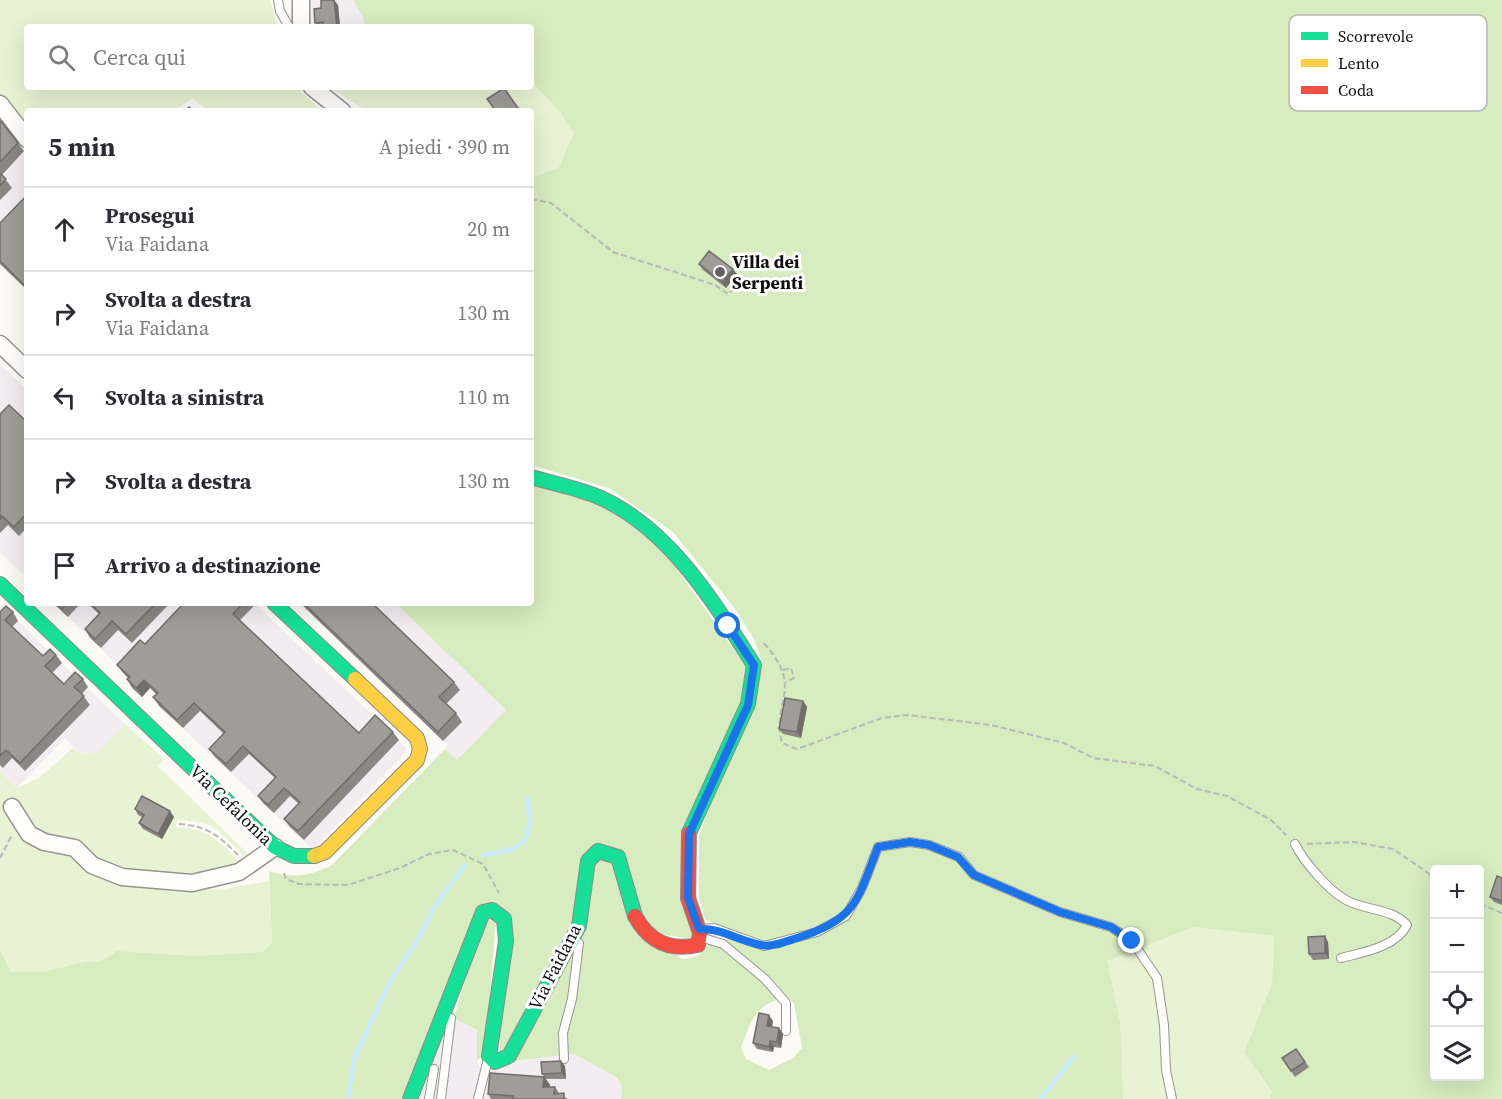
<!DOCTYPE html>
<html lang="it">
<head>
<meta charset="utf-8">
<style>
  :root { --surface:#fff; --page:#f2f2f3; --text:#2b2b33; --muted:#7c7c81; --line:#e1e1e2 }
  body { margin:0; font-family:"Source Serif 4",serif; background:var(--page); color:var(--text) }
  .controls { position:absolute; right:18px; bottom:18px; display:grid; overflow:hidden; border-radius:6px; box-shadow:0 6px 24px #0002 }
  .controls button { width:54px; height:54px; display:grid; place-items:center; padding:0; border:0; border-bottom:2px solid var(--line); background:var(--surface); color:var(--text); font:30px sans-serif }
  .stop { position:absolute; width:18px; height:18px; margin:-14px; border:4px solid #1a73e8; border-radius:50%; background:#fff }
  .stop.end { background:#1a73e8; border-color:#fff; box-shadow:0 2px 6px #0008 }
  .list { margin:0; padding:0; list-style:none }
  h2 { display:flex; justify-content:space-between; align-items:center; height:78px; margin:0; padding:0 24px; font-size:26px }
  h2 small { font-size:20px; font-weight:400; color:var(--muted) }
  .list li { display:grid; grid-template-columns:39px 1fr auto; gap:18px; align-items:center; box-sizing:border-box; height:84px; padding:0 24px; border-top:2px solid var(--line) }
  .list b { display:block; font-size:22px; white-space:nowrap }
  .list p { margin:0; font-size:20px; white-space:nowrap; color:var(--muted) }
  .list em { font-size:20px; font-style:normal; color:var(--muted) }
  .icon { flex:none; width:33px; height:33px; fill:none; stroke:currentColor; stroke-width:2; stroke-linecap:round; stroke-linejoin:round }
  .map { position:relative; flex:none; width:1502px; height:1099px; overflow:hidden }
  .search { position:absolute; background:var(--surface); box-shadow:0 6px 24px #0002; left:24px; top:24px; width:510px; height:66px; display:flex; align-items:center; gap:15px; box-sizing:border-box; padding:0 21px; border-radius:6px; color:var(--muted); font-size:22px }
  .panel { position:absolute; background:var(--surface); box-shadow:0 6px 24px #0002; left:24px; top:108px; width:510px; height:498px; border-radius:6px }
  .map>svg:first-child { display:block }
</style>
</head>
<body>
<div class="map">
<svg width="1502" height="1099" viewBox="0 0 1502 1099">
  <rect width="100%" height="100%" fill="#fcfaf4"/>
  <g fill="#f3edf1">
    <path d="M311,0H353L363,17L365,27H310Z"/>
    <path d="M0,120L27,155V290L0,264Z"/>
    <path d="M0,364L27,390V578L0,552Z"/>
    <path d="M53,603H254L399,740L406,748L405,754L313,850L159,706L163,701L150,688L142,697L132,688L135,685L101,648Z"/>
    <path d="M300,603H395L507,710L457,761L445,749L448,745Z"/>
    <path d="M0,604L125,724L97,753L88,755L80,754L65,738L17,788L0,771Z"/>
    <path d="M448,1015L477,1030V1062L483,1069L514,1061L574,1054L616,1077L622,1086L621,1099H417Z"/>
  </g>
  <g fill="#e7f3d2">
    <path d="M0,0H270L278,27H27V87H296L321,111H209L193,98L173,111H27V130L0,95Z"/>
    <path d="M531,82L560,112L575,133L559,167L531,178V111H367L328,87H531Z"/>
    <path d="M125,724L164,759L158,766L251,857L248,860C222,834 215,820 177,820L176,828C206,826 223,845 242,864L198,875L130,873L44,838L24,819L9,795L6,809L17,823L24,843L63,851L78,863L116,884L219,890L269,881L272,942L261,952L196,956L117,951L99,962H84L43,972H11L0,950V771L17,788L39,778L73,748L80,754L97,753Z"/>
    <path d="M1194,927L1274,936L1272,983L1244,1053L1272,1093L1270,1099H1123L1107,961Z"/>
  </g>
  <g fill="#d7ecbf" fill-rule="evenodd">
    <path d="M353,0H1502V1099H1270L1272,1092L1244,1053L1272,983L1274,936L1194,927L1107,961L1120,1023L1123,1099H621L622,1086L616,1077L574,1054L514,1061L595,859H611L619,883L681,959C695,958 704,955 709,942L721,947L730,933L705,919L699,897V836L762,662L754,639L733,606L673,532L609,488L531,465V178L559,167L574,133L560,112L531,82V27H365L363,17ZM1434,870H1480V1076H1434ZM786,997L794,1003L802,1048L793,1058L769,1070L746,1059L741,1047C753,1018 753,1006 786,997Z"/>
    <path d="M531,485L598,503L657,541L746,667L743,702L684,833L694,939L652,933L603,845L572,921L500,1056L499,905L401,1099H0V950L11,972H43L84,962H99L117,951L196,956L262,952L272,942L269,871C291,879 311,876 332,865L445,749L457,760L506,710L395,603H531Z"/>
    <path d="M496,920L485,1055L477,1060V1030L454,1018L482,922Z"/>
  </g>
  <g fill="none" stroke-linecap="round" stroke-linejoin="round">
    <g stroke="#c8e9f9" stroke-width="4.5">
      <path d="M483,855C528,849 532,842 528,798"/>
      <path d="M348,1099L354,1059L390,981L414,946L435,906L465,865"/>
      <path d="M1040,1099L1074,1057"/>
    </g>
    <defs>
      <g id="lane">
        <path d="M278,0L280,11L289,27"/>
        <path d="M1295,844C1304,862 1328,890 1346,900C1366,911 1392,908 1407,925C1396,947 1364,952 1341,958"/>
        <path d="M702,929L714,928L764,946L817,932L846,916L862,888L878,847L910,842L929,845L959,857L974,875L1060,912L1111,927L1132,941L1157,978L1164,1025L1166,1070L1172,1099"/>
        <path d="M700,937L723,944L765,979L786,1003V1031"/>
        <path d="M564,1059L563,1033L572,999L579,943"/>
        <path d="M429,1099L434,1069"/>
        <path d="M441,1099L451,1018"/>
        <path d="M478,1099L488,1059"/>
      </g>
      <g id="street">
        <path d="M301,0V27"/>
        <path d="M312,87L342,111"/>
        <path d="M0,104L27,139"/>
        <path d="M0,344L27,370"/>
        <path d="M12,807L29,834L44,842L75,848L92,865L122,877L192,883L239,872L275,847"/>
      </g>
      <g id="fast">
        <path d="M531,477C554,484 579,488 601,498C671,530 714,603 754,665L748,704L689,833"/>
        <path d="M0,584L275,847L294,856H314"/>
        <path d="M274,603L355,679"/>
        <path d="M410,1099L483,912L492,910L504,919L506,941L489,1056L495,1062L509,1056L579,926L588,861L598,851L618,857L635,916"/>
      </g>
      <path id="slow" d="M314,856L325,852L417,760L420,749L417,738L355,679"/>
      <path id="jam" d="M635,916C649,942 670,951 698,945L700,933L688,898L689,833"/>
    </defs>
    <use href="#lane" stroke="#969592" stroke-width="10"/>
    <use href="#street" stroke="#969592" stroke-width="19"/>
    <use href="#fast" stroke="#8c8b89" stroke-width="16"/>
    <use href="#slow" stroke="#8c8b89" stroke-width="16"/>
    <use href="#jam" stroke="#8c8b89" stroke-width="16"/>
    <g stroke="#b9b9b8" stroke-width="2" stroke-dasharray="6 3" stroke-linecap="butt">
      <path d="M531,199L551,203L613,252L715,285L728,294L738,286L732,281"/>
      <path d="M764,643C805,690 771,698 782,743L797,749L882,718L907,715L991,725L1064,743L1093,758L1155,766L1197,789L1227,796L1271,820L1286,835"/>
      <path d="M783,670L791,668L794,678L786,682"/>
      <path d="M179,824C207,826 218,835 238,855"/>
      <path d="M1307,844L1354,842L1393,849L1434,877"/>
      <path d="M0,858L12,835"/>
      <path d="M284,873L286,879L299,884L348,885L400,868L429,854L453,850L483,864L499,893"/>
      <path d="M1480,904L1502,913"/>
    </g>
    <use href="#lane" stroke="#fffefd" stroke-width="8"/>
    <use href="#street" stroke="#fffefd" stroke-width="16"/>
    <use href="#fast" stroke="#16e098" stroke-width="14"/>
    <use href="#slow" stroke="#ffcf43" stroke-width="14"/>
    <use href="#jam" stroke="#f24e42" stroke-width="14"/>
  </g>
  <g fill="#8a8784">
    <path d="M338,5L340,27H318L315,23L321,8Z"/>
    <path d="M0,123L18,143L24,151L2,175L12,188L0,200Z"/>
    <path d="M27,195V290L0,264V223Z"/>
    <path d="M699,264L737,274L726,288L703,270Z"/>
    <path d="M0,414L27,422V528L19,536L8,525L0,533Z"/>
    <path d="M53,603H81L68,617Z"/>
    <path d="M87,603H170L132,643L118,630L101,648L90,638L85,629L99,614Z"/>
    <path d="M184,603H254L255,605L240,620L359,733L393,732L399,740L304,840L290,827L284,819L299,804L290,796L274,813L264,804L258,796L275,778L249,754L231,772L215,757L209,749L224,734L200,711L183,728L159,706L153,697L156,694L150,688L142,697L132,688L127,679L128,678L123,673L117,665L145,644Z"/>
    <path d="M300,603H372L454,682L460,690L446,704L456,713L462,722L443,741Z"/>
    <path d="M0,612H13L18,621L12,627L43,656L56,655L62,663L52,673L64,684L83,679L88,687L82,694L90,705L25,771L12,758L3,768L0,765Z"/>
    <path d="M803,701L807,707L801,738L783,734L779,729Z"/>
    <path d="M135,809L174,817L162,839L143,829L139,823L142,817L138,815Z"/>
    <path d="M1502,878V905L1494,902L1490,897Z"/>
    <path d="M1328,942L1329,959L1313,960L1309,954Z"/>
    <path d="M773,1021L772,1027L779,1028L783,1034L781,1048L774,1047L773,1052L757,1049L753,1043Z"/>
    <path d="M1296,1049L1309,1067L1295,1077L1282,1058Z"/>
    <path d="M565,1066L566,1079H546L550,1085L549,1087H555L559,1093L568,1099H491L488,1094L544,1076L542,1074Z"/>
  </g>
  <g fill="#706e6b">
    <path d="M334,0L338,5L340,27H337Z"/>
    <path d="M733,269L737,274L726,288L722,282Z"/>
    <path d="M144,680L150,688L142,697L136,688Z"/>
    <path d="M803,701L807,707L801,738L797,732Z"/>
    <path d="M170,811L174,817L162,839L158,834Z"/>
    <path d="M1325,936L1328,942L1329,959L1325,953Z"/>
    <path d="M769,1015L773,1021L771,1032L767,1026Z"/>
    <path d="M779,1028L783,1034L781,1048L777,1042Z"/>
    <path d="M770,1041L774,1047L773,1052L769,1047Z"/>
    <path d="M561,1061L565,1066L566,1079L562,1073Z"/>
    <path d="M544,1077L550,1085L549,1095L543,1087Z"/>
  </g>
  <g fill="#a09d99" stroke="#706e6b" stroke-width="1.5">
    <path d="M321,0H334L337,27H323V22L315,23L314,9L321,8Z"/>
    <path d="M504,88L518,108L513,111H496L487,99Z"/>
    <path d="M189,107L194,111H186Z"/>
    <path d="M1,121L18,143L0,162V123Z"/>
    <path d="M0,173L6,179L0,186Z"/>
    <path d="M27,195V288L0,261V223Z"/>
    <path d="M709,251L733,269L722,282L699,264Z"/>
    <path d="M9,405L27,422V513L14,527L2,516L0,519V414Z"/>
    <path d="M56,603H67L62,609Z"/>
    <path d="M90,603H156L126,634L112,621L95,639L85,629L100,613Z"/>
    <path d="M184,603H243L233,614L359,733L375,715L393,732L298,831L284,819L300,802L284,788L268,805L258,796L276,777L243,746L226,764L209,749L225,732L194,703L177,720L153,697L158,693L144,680L136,688L127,679L130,677L117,665L140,640L145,644Z"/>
    <path d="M303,603H372L454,682L439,697L456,713L438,732Z"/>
    <path d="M6,606L13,612L5,620L43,656L50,649L56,655L45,666L64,684L75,672L83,679L74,687L84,696L20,763L6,750L0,756V612Z"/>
    <path d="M785,698L803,701L797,732L779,729Z"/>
    <path d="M142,796L170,811L158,834L139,823L144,815L135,809Z"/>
    <path d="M1497,876L1502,878V901L1490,897Z"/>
    <path d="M1325,936V953L1309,954L1308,937Z"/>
    <path d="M759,1013L769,1015L767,1026L779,1028L777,1042L770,1041L769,1047L753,1043Z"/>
    <path d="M1296,1049L1305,1062L1291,1071L1282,1058Z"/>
    <path d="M561,1061L562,1073L542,1074L541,1062Z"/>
    <path d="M490,1073L544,1077L543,1087H555L554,1094L564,1093V1099H513V1096L488,1094Z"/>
  </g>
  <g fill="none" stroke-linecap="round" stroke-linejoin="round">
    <path stroke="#1a73e8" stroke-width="8" d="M728,626L754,665L748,705L689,834L688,898L699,929C721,928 739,941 761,945C771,948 787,941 797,938C856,920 857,901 878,847L910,842L929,845L958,857L974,875L1060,912L1111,927L1132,941"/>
  </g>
  <circle fill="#62615f" stroke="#fff" stroke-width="2" cx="720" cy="272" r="6"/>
  <g text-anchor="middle" stroke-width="6" stroke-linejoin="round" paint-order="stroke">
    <g font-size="18" font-weight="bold" fill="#0f0f0f" stroke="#fff" text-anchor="start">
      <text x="732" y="268">Villa dei<tspan x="732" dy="21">Serpenti</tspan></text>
    </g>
    <g font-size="18" fill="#0f0f0f" stroke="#fff">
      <text transform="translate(231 805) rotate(44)" y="6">Via Cefalonia</text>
      <text transform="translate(555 967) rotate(-63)" y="6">Via Faidana</text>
    </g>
  </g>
  <rect x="1289" y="15" width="198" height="96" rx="9" fill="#fff" stroke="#b7b7b7" stroke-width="1.5"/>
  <rect x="1301" y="32" width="27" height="8" fill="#16e098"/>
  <rect x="1301" y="59" width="27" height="8" fill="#ffcf43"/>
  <rect x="1301" y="86" width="27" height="8" fill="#f24e42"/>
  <g font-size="16" fill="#0f0f0f">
    <text x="1338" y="42">Scorrevole</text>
    <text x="1338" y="69">Lento</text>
    <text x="1338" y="96">Coda</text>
  </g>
</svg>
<div class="controls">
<button>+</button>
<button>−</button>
<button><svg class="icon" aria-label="locate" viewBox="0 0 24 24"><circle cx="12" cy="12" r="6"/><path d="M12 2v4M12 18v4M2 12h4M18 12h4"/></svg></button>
<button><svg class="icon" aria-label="layers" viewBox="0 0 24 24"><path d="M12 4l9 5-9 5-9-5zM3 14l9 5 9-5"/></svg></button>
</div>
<div class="stop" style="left:728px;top:626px"></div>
<div class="stop end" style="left:1132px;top:941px"></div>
<div class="search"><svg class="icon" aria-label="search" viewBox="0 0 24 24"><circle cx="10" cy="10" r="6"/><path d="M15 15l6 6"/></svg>Cerca qui</div>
<section class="panel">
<h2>5 min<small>A piedi · 390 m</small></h2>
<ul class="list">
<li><svg class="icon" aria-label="ahead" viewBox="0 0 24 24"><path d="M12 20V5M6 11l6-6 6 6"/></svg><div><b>Prosegui</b><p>Via Faidana</p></div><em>20 m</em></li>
<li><svg class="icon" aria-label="right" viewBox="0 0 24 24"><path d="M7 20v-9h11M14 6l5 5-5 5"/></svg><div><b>Svolta a destra</b><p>Via Faidana</p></div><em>130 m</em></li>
<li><svg class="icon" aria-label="left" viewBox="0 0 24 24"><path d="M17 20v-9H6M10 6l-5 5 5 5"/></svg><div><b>Svolta a sinistra</b></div><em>110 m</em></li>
<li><svg class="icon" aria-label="right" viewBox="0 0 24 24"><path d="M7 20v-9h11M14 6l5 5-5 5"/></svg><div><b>Svolta a destra</b></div><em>130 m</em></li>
<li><svg class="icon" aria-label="arrive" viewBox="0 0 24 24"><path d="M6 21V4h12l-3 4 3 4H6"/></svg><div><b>Arrivo a destinazione</b></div></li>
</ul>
</section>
</div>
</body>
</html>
